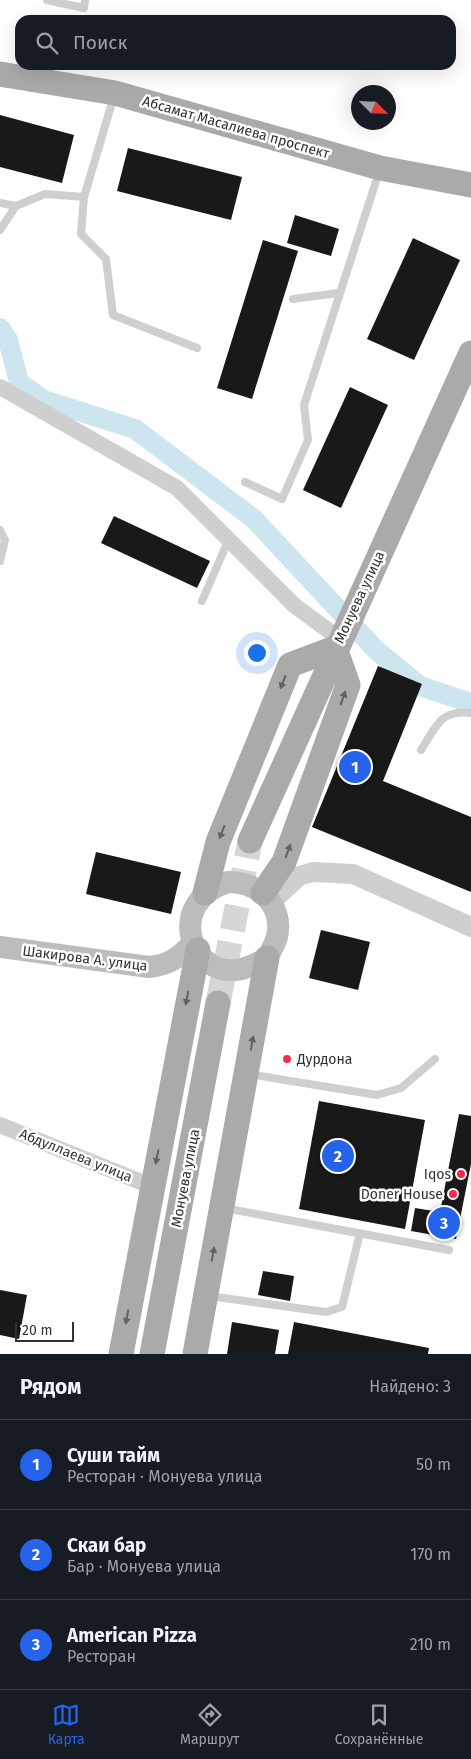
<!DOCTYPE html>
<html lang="ru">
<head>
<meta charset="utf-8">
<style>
  :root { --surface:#171b24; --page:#242831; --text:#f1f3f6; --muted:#9ea1a6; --line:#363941; --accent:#2563eb }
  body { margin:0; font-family:"Fira Sans",sans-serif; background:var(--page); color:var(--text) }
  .compass { position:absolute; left:351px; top:85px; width:45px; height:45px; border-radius:50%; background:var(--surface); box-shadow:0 5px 20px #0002; rotate:114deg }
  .scale { position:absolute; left:15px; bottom:12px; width:59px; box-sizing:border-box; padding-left:5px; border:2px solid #323232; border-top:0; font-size:14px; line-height:18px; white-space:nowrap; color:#323232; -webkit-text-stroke:4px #fff; paint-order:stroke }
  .you { position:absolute; left:256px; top:652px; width:18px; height:18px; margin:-12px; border:4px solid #fff; border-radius:50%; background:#1a73e8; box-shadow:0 0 0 8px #1a73e833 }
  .badge { display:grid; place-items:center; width:32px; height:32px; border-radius:50%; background:var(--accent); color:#fff; font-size:16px; font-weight:700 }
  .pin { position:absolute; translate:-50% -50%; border:2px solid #fff; box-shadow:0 1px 5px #0006 }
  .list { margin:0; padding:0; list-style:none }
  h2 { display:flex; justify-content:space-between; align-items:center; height:65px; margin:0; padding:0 20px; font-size:21px }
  h2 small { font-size:16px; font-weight:400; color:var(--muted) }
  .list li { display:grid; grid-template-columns:32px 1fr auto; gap:15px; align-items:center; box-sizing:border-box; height:90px; padding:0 20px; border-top:1px solid var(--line) }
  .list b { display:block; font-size:19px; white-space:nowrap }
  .list p { margin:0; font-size:16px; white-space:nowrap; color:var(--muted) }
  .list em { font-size:16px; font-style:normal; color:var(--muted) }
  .icon { flex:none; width:28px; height:28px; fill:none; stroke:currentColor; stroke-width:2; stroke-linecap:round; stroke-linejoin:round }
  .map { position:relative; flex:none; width:471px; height:1354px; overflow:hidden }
  .search { position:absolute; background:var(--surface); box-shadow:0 5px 20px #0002; left:15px; right:15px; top:15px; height:55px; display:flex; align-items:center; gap:12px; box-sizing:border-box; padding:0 18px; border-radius:15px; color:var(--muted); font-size:19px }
  .sheet { height:335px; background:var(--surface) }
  nav { display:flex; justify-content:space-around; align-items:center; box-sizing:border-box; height:70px; border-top:1px solid var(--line); background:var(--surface); font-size:14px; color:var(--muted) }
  nav a { display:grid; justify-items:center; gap:2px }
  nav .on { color:var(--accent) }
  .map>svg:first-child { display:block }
</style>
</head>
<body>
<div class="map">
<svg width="471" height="1354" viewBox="0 0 471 1354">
  <rect width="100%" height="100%" fill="#fff"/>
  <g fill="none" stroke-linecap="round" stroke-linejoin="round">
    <path stroke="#cce5ef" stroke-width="20" d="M0,328L8,340L19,382L44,400L135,429L254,519L376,650L420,686L471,703"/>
  </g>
  <g fill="#191919">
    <path d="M0,115L74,135L62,183L0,167Z"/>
    <path d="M128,148L242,177L231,220L117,191Z"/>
    <path d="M295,215L339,229L331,256L287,243Z"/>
    <path d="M413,238L460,260L414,360L367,339Z"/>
    <path d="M263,240L298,251L252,399L217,388Z"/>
    <path d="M350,387L388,405L341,508L303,490Z"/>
    <path d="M114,516L210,561L197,588L101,543Z"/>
    <path d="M378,666L422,684L383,781L471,817V892L312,827Z"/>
    <path d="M96,852L181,872L171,914L86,894Z"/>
    <path d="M321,930L370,942L358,990L309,978Z"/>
    <path d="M319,1101L425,1120L405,1229L299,1209Z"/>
    <path d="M459,1114L471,1116V1164L456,1239L411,1231L415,1208L440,1212Z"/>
    <path d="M263,1271L294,1276L290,1301L258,1295Z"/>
    <path d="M0,1290L27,1295L19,1339L0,1335Z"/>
    <path d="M232,1322L279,1330L275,1354H227Z"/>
    <path d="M294,1322L429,1348L428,1354H288Z"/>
  </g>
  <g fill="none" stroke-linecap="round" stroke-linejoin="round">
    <path stroke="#d6d6d6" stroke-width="25" stroke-dasharray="25 12" stroke-linecap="butt" d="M218,1003L250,841"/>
    <g stroke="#cfcfcf" stroke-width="8">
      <path d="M47,0L84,8L85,0"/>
      <path d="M84,197L114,96"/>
      <path d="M0,203L16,206L45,194L84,197L81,234L106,259L113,315L197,348"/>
      <path d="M0,230L16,206"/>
      <path d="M293,299L338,293"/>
      <path d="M245,482L282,499L308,440L304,405L379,172"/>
      <path d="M0,530L5,540L0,561"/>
      <path d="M202,601L228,541"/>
      <path d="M421,750C436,727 440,709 471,713"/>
      <path d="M248,1074L377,1095L401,1088L435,1059"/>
      <path d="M224,1208L449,1250"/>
      <path d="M209,1296L326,1312L342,1307L360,1233"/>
    </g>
    <g stroke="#cfcfcf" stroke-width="16">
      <path d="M0,387L177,488L295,606L340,639"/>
      <path d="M0,1125L151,1186"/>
    </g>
    <path stroke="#cfcfcf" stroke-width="20" d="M271,902L299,876L313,872L353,874L471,927"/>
    <g stroke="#bcbcbc" stroke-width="22">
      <path d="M228,882C258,882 284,904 277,937C275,944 271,951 267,958C259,962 251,967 242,969C190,981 164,902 228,882Z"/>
      <path d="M0,947L149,967C168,965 179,958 192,944"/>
    </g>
    <g stroke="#aaa" stroke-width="25">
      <path d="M0,74L115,93L380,168L471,185"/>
      <path d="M250,841L471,353"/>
      <path d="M205,893L218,842L290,665L335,648"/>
      <path d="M263,893L284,862L348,685L335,648"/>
      <path d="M121,1354L198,950"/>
      <path d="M152,1354L218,1003"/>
      <path d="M195,1354L267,958"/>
    </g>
  </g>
  <defs><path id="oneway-solid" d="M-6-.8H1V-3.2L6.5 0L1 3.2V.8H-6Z" transform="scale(1.25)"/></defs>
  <g fill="#626262">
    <use href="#oneway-solid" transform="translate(283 682) rotate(112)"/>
    <use href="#oneway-solid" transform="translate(343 698) rotate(-70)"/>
    <use href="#oneway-solid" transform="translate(222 832) rotate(112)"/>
    <use href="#oneway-solid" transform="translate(288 851) rotate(-70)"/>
    <use href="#oneway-solid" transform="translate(187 998) rotate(101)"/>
    <use href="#oneway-solid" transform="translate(252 1043) rotate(-80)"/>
    <use href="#oneway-solid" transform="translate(157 1157) rotate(101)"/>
    <use href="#oneway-solid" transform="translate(213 1254) rotate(-79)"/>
    <use href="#oneway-solid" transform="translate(127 1317) rotate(100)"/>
  </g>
  <g fill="#f02d4e" stroke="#fff" stroke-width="2">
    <circle cx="287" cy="1059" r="5"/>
    <circle cx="461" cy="1174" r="5"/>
    <circle cx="453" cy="1194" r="5"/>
  </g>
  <g text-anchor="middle" stroke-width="5" stroke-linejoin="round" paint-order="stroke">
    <g font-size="14" fill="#323232" stroke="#fff">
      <text transform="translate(236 127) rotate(16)" y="5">Абсамат Масалиева проспект</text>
      <text transform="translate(359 597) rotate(-65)" y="5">Монуева улица</text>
      <text transform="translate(85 958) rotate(7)" y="5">Шакирова А. улица</text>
      <text transform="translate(76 1155) rotate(22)" y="5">Абдуллаева улица</text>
      <text transform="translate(185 1178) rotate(-79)" y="5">Монуева улица</text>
    </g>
    <g font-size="14" fill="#323232" stroke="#fff" text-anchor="end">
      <text x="297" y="1064" text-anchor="start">Дурдона</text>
      <text x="451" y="1179">Iqos</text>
      <text x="443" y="1199">Doner House</text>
    </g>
  </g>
</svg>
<svg class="compass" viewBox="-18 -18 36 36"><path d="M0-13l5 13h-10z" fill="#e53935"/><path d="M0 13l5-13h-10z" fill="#9ea1a6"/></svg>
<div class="scale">20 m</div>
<div class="you"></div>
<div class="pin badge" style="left:355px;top:767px">1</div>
<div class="pin badge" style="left:338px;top:1156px">2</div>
<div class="pin badge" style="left:444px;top:1223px">3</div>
<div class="search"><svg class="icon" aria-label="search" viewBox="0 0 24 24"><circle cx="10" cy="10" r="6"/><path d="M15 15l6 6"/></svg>Поиск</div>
</div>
<section class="sheet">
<h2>Рядом<small>Найдено: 3</small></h2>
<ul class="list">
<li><span class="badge">1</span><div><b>Суши тайм</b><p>Ресторан · Монуева улица</p></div><em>50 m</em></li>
<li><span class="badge">2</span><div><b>Скаи бар</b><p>Бар · Монуева улица</p></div><em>170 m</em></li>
<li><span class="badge">3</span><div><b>American Pizza</b><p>Ресторан</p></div><em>210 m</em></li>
</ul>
</section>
<nav>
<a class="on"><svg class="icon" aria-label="map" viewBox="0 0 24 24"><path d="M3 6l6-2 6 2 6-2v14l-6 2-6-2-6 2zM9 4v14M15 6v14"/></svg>Карта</a>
<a><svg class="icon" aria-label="directions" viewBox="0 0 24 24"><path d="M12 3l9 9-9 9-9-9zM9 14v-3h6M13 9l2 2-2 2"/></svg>Маршрут</a>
<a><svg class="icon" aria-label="saved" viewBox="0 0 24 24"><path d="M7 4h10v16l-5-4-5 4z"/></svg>Сохранённые</a>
</nav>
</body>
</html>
